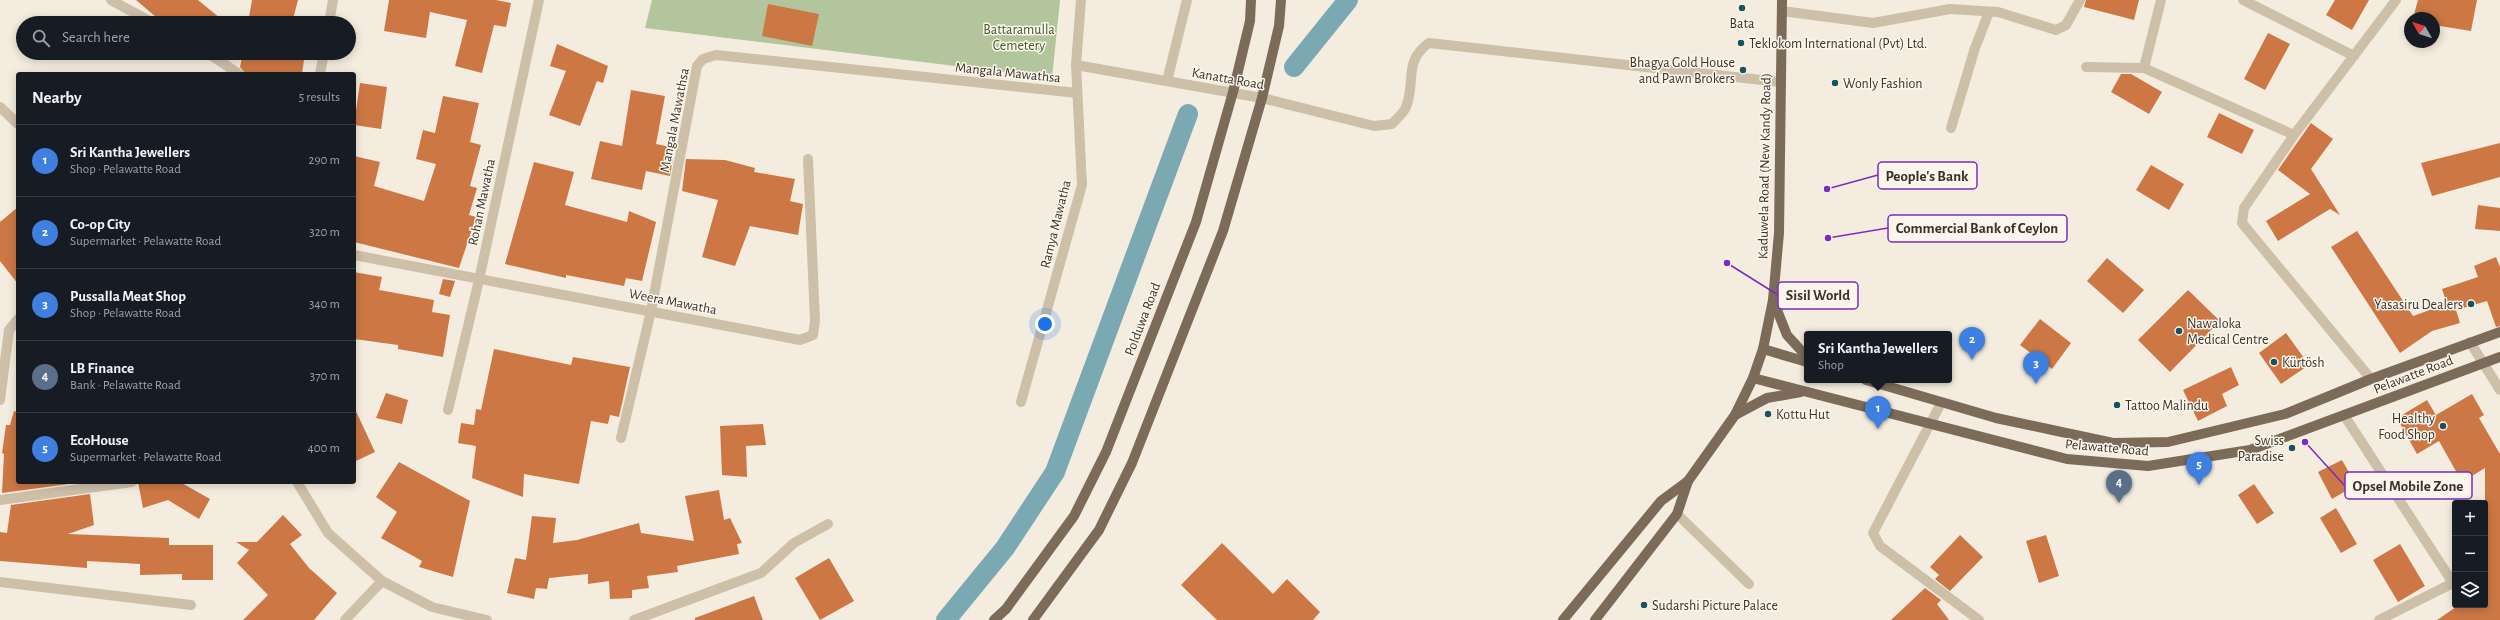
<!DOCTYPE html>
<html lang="en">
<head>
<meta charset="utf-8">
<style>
  :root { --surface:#171b24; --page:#20242c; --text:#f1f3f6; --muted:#9ea1a6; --line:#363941; --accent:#2563eb }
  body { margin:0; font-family:"Alegreya Sans",sans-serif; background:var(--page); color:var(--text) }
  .controls { position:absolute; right:12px; bottom:12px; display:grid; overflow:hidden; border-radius:4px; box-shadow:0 2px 10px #0003 }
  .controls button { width:36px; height:36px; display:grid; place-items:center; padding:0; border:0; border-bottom:1px solid var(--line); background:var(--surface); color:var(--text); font:20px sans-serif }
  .compass { position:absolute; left:2404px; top:12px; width:36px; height:36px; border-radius:50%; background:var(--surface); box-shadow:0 2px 10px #0003; rotate:309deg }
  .you { position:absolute; left:1045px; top:324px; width:14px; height:14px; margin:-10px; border:3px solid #fff; border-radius:50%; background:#1a73e8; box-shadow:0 0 0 6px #1a73e833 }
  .badge { display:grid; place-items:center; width:26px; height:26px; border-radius:50%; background:var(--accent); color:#fff; font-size:13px; font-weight:700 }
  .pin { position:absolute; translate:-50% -33px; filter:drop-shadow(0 1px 2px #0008) }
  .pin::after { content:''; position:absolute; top:21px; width:14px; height:12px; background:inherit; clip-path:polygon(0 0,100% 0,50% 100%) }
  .popup { position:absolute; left:1804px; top:331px; width:148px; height:52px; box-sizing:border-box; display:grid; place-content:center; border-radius:4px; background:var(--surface); filter:drop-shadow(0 1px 3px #0005); font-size:13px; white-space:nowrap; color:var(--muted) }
  .popup b { font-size:15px; color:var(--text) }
  .popup::after { content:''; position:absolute; left:50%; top:100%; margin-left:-8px; border:8px solid transparent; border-top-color:var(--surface) }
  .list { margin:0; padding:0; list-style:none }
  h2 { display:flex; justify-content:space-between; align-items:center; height:52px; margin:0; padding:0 16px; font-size:17px }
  h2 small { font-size:13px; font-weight:400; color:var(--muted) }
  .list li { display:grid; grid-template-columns:26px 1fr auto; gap:12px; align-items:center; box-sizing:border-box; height:72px; padding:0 16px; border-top:1px solid var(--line) }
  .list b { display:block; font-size:15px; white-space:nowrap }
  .list p { margin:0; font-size:13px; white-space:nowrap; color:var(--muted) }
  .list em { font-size:13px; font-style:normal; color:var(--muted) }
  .icon { flex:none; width:22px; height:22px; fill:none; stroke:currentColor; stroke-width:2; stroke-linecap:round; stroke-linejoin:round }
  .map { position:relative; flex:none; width:2500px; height:620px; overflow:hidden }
  .search { position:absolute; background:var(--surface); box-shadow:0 2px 10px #0003; left:16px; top:16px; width:340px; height:44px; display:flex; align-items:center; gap:10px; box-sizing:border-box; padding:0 14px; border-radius:22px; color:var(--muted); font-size:15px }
  .panel { position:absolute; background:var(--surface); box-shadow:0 2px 10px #0003; left:16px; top:72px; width:340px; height:412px; border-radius:4px }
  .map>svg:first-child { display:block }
</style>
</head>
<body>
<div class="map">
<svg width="2500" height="620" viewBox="0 0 2500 620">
  <rect width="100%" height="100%" fill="#f4eddf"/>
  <path fill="#b2c59d" d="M652,0H1060L1052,78L645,28Z"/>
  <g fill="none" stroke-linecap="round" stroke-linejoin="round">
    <g stroke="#7ba9b3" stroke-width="20">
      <path d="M1294,67L1348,0"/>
      <path d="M946,620L1005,548L1055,472L1188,114"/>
    </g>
  </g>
  <g fill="#cd7844">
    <path d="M136,0H198L226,23H163Z"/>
    <path d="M252,0H298L292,23H248Z"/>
    <path d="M389,0H496L511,3L506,27L494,25L482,73L455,66L467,20L430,12L426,38L384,31Z"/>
    <path d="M2086,0H2139L2134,20L2084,7Z"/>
    <path d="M2335,0H2369L2352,30L2326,15Z"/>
    <path d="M2418,0H2477L2471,31L2434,25V18H2413Z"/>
    <path d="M768,4L819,14L812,46L762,36Z"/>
    <path d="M2268,33L2290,44L2265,90L2244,79Z"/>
    <path d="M557,44L608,66L603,83L597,81L580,126L549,115L566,71L550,66Z"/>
    <path d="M243,53H305L302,74L245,73L240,67Z"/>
    <path d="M2121,74H2131L2162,92L2149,114L2111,92Z"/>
    <path d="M360,83L387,87L381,129L354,125Z"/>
    <path d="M631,90L665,96L656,144L670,147L667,158H673L670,176L646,171L642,190L591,179L600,141L622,146Z"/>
    <path d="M443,96L479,103L470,142L481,145L470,186L477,188L469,215L476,217L459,268L354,242V156L380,162L374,186L424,201L436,164L416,159L423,130L435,133Z"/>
    <path d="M2219,113L2254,130L2242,154L2207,137Z"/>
    <path d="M2311,123L2333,139L2311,169L2340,215L2330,209L2278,241L2266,221L2310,194L2278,170Z"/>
    <path d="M2500,143V177L2432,196L2421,163Z"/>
    <path d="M686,159L725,160L755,168L754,172L795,179L790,201L803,204L798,235L750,226L735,266L702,257L718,200L682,191Z"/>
    <path d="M534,162L574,172L565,205L627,222L629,211L656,222L642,281L626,278L624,286L566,275V278L505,264Z"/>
    <path d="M2151,165L2184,184L2169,210L2136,190Z"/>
    <path d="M2478,205L2500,208V231L2475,229Z"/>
    <path d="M18,207V284L0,261V222Z"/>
    <path d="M2357,231L2413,316L2447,304L2442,289L2478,277L2474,266L2496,257L2500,267V326L2496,327L2487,301L2456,310L2460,323L2432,331L2400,353L2331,247Z"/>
    <path d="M2107,258L2144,290L2123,313L2087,281Z"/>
    <path d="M354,272L382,277L379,290L434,300L432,312L450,315L443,357L398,349V345L354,339Z"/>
    <path d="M443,279L455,281L450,297L439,294Z"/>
    <path d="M2188,290L2220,321L2170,372L2138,340Z"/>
    <path d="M2040,319L2071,343L2052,369L2020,345Z"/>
    <path d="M2286,333L2309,365L2281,384L2259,353Z"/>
    <path d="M494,349L571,365L573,357L630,367L619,417L610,415L608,424L591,421L579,484L524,474L523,497L472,478L476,446L458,443L461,423L474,425L476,409L481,410Z"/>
    <path d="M2231,367L2239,385L2222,394L2227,406L2198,421L2183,390Z"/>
    <path d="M386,393L408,400L402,424L376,418Z"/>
    <path d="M2472,394L2484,415L2479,418L2500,454V620H2437L2459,605H2485V468L2462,482L2439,441L2417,454L2397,418L2427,400L2436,415Z"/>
    <path d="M354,407L375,452L354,462Z"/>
    <path d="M14,411L18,412V482H84L2,493L4,454L2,453L6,425H10Z"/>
    <path d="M763,424L766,445L746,446L747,477L722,475L720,426Z"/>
    <path d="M2342,460L2356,485L2332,499L2318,472Z"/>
    <path d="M399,462L470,501L453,577L419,567L422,561L381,538L397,512L376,497Z"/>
    <path d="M138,482H180L210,499L199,519L168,500L143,508Z"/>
    <path d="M2254,484L2274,513L2257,524L2238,495Z"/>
    <path d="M719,490L724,520L730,518L742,543L737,544L739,554L677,566L678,572L647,576L649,588L632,590V598L610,599L609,581L588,584V574L549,578L547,589L536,588L534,599L507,593L515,558L526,560L532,516L556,518L553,543L577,540L639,523L641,533L694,541L685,496Z"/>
    <path d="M90,494L94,525L68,534L169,538V545H213V580H182V574L140,575V564L87,561V568L0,561V532L7,533L11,505Z"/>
    <path d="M2336,508L2357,544L2341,553L2320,518Z"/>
    <path d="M283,515L302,535L290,544L309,568L337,593L314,620H243L268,595L237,563L249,550L236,542H257Z"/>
    <path d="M1960,535L1983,557L1950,591L1935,579L1939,575L1930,567Z"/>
    <path d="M2046,535L2059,576L2039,583L2026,541Z"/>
    <path d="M1222,543L1273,594L1287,579L1320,612L1313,620H1217L1181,585Z"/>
    <path d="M2400,544L2425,586L2398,602L2373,560Z"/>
    <path d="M829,558L854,601L820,620L795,578Z"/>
    <path d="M1925,588L1941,600L1937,604L1949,620H1891Z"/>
    <path d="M754,596L763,620H695V618Z"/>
  </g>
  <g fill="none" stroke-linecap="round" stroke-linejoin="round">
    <g stroke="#cebfa9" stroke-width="10">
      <path d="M111,0L153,23"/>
      <path d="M2243,0L2354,56"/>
      <path d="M1782,11L1873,23L1950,9L1998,12L2056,30L2066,25L2080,0"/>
      <path d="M329,23L333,0"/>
      <path d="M208,53L239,74"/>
      <path d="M1076,65L1262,98L1374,126L1392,124C1396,119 1404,113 1406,107C1416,83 1403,61 1429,43L1780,82"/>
      <path d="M2086,67L2144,68L2294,135"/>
      <path d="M2144,68L2161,0"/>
      <path d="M320,74L324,53"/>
      <path d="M1167,81L1187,0"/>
      <path d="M0,107L18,124"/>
      <path d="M1951,128L1975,48L1989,12"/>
      <path d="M354,255L800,340L813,335L815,321L808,159"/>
      <path d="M2470,342L2500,390"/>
      <path d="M2371,379L2242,223L2244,208L2294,135L2396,0"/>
      <path d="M0,400L9,330L18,319"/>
      <path d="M1021,402L1082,185L1076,65L1081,0"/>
      <path d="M1941,403L1873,533L1880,546L1979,620"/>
      <path d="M448,410L479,280L539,0"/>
      <path d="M2344,415L2453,583L2379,620"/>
      <path d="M621,438L651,311L697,66L703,59L716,55L1077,93"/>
      <path d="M297,482L328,533L382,581L432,607L487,620"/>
      <path d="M0,500L132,482"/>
      <path d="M1677,514L1749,584"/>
      <path d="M0,582L191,605"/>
      <path d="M345,620L382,581"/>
      <path d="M634,620L761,573L794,543L828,524"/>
    </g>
    <g stroke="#7d6b5a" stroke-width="10">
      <path d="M1773,300L1787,335L1807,357"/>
      <path d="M1763,349L1807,362"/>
      <path d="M1753,378L2067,459L2148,466L2250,450L2500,357"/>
      <path d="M1866,380L1996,418L2113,443L2168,442L2285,414L2371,379L2500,332"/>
      <path d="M1735,415L1767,398L1801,392"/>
      <path d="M994,620L1006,609L1074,516L1106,452L1196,222L1233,92L1250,21L1251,0"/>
      <path d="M1033,620L1099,530L1132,463L1223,231L1262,98L1279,26L1281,0"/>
      <path d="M1563,620L1661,501L1688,481L1735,415L1753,378L1763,349L1773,300L1779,233L1782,0"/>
      <path d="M1595,620L1677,514L1688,481"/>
    </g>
  </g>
  <g fill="#1c515f" stroke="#fbf6ec" stroke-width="1.5">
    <circle cx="1742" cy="8" r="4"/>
    <circle cx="1741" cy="43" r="4"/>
    <circle cx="1743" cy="70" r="4"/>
    <circle cx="1835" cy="83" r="4"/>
    <circle cx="2471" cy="304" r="4"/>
    <circle cx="2179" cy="331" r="4"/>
    <circle cx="2274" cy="362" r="4"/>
    <circle cx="2117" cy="405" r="4"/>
    <circle cx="1768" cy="414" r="4"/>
    <circle cx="2443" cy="426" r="4"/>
    <circle cx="2292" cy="448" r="4"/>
    <circle cx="1644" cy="605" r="4"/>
  </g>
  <g text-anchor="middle" stroke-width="3" stroke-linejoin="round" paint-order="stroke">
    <g font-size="14" fill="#3a3129" stroke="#fbf6ec" text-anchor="start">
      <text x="1742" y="28" text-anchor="middle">Bata</text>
      <text x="1749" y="48">Teklokom International (Pvt) Ltd.</text>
      <text x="1735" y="67" text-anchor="end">Bhagya Gold House<tspan x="1735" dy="16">and Pawn Brokers</tspan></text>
      <text x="1843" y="88">Wonly Fashion</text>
      <text x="2463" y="309" text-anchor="end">Yasasiru Dealers</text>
      <text x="2187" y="328">Nawaloka<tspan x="2187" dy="16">Medical Centre</tspan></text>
      <text x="2282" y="367">Kürtösh</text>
      <text x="2125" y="410">Tattoo Malindu</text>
      <text x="1776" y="419">Kottu Hut</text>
      <text x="2435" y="423" text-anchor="end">Healthy<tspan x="2435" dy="16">Food Shop</tspan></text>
      <text x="2284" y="445" text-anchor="end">Swiss<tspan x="2284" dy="16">Paradise</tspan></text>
      <text x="1652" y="610">Sudarshi Picture Palace</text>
    </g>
    <g font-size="14" fill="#435b2b" stroke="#fbf6ec">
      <text x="1019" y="34">Battaramulla<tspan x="1019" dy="16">Cemetery</tspan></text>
    </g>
    <g font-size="14" fill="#3a3129" stroke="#fbf6ec">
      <text transform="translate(1008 72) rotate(6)" y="5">Mangala Mawathsa</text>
      <text transform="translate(1228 78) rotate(10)" y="5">Kanatta Road</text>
      <text transform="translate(674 120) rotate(-79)" y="5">Mangala Mawathsa</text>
      <text transform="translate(1764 166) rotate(-89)" y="5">Kaduwela Road (New Kandy Road)</text>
      <text transform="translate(481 202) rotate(-78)" y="5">Rohan Mawatha</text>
      <text transform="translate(1055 224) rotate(-76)" y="5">Ramya Mawatha</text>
      <text transform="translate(673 301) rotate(11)" y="5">Weera Mawatha</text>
      <text transform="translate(1142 319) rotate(-69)" y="5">Polduwa Road</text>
      <text transform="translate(2413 374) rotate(-21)" y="5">Pelawatte Road</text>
      <text transform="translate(2107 447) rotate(5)" y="5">Pelawatte Road</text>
    </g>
  </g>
  <path fill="none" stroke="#7b2cbf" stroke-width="1.5" d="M1827 189L1878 175M1828 238L1888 228M1727 263L1778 295M2305 442L2345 486"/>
  <g fill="#7b2cbf" stroke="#fbf6ec" stroke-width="1.5">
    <circle cx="1827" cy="189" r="4"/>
    <circle cx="1828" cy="238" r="4"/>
    <circle cx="1727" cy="263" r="4"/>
    <circle cx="2305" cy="442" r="4"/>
  </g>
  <g fill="#fbf6ec" stroke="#7b2cbf" stroke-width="1.5">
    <rect x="1878" y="162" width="99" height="27" rx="4"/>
    <rect x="1888" y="215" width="179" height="27" rx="4"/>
    <rect x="1778" y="282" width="80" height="27" rx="4"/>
    <rect x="2345" y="472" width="127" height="27" rx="4"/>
  </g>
  <g font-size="15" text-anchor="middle" font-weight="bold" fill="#3a3129">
    <text x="1927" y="181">People's Bank</text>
    <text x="1977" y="233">Commercial Bank of Ceylon</text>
    <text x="1818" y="300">Sisil World</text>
    <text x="2408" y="491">Opsel Mobile Zone</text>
  </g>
</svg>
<div class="controls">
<button>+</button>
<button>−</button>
<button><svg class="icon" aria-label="layers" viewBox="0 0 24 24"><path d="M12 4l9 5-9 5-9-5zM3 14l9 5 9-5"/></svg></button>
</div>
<svg class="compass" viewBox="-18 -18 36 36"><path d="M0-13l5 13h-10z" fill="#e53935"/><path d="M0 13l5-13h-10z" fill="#9ea1a6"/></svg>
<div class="you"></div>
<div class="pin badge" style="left:1878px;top:429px;background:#3f7fe0">1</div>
<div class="popup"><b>Sri Kantha Jewellers</b>Shop</div>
<div class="pin badge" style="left:1972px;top:360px;background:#3f7fe0">2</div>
<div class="pin badge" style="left:2036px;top:384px;background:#3f7fe0">3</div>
<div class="pin badge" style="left:2119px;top:503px;background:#5c6f8a">4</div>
<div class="pin badge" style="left:2199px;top:485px;background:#3f7fe0">5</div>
<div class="search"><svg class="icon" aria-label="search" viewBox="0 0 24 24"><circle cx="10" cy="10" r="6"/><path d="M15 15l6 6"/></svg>Search here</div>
<section class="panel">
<h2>Nearby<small>5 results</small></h2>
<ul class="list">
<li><span class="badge" style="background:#3f7fe0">1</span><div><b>Sri Kantha Jewellers</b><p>Shop · Pelawatte Road</p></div><em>290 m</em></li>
<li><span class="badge" style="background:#3f7fe0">2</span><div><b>Co-op City</b><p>Supermarket · Pelawatte Road</p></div><em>320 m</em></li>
<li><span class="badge" style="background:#3f7fe0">3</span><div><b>Pussalla Meat Shop</b><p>Shop · Pelawatte Road</p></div><em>340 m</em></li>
<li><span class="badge" style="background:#5c6f8a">4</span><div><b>LB Finance</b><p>Bank · Pelawatte Road</p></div><em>370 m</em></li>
<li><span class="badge" style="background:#3f7fe0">5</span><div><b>EcoHouse</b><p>Supermarket · Pelawatte Road</p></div><em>400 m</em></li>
</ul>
</section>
</div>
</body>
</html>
